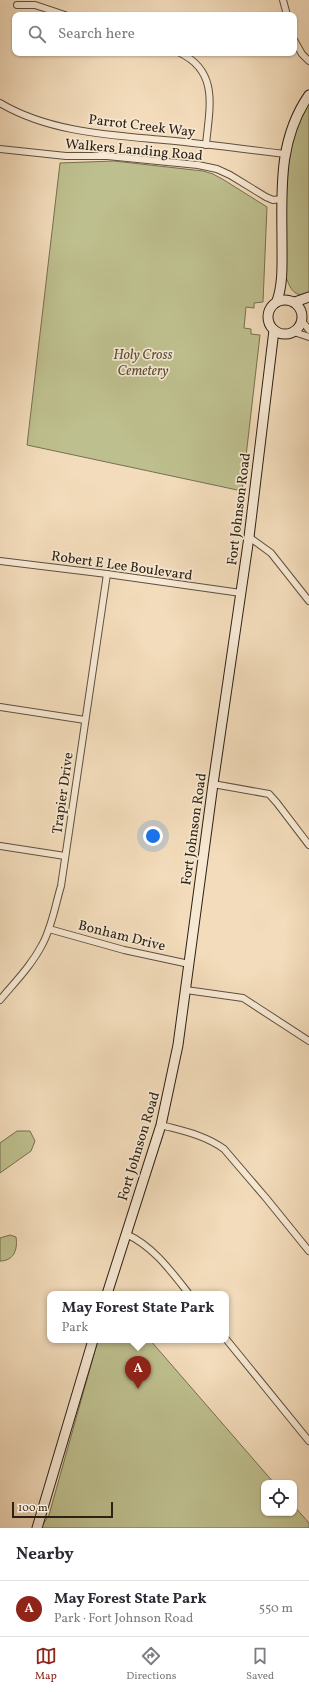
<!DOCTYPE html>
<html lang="en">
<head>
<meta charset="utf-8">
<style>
  :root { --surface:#fff; --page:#f7f7f7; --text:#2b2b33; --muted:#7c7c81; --line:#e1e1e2; --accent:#8f2418 }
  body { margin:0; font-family:Vollkorn,serif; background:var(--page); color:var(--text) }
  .controls { position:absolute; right:12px; bottom:12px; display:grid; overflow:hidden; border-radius:8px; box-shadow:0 1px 3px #0004 }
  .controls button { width:36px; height:36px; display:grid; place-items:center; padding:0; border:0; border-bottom:1px solid var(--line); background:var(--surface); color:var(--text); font:20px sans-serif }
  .scale { position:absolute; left:12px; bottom:10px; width:101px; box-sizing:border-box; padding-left:4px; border:2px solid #2c2114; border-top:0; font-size:11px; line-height:14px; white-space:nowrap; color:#2c2114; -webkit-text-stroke:3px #f7e8d3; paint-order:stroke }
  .you { position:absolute; left:153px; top:836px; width:14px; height:14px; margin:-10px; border:3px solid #fff; border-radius:50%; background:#1a73e8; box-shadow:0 0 0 6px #1a73e833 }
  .badge { display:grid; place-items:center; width:26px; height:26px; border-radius:50%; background:var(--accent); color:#fff; font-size:13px; font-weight:700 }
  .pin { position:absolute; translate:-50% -33px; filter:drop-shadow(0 1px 2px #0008) }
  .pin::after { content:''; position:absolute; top:21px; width:14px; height:12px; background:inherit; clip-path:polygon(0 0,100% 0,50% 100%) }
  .popup { position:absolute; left:47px; top:1291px; width:182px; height:52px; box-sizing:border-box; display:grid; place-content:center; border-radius:8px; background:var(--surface); filter:drop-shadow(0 1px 3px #0005); font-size:13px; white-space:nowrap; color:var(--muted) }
  .popup b { font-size:15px; color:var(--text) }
  .popup::after { content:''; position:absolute; left:50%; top:100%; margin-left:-8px; border:8px solid transparent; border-top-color:var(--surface) }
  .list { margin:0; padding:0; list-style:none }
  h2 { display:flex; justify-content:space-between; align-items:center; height:52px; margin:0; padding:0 16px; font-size:17px }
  h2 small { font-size:13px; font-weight:400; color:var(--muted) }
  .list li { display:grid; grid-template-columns:26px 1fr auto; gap:12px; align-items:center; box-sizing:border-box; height:56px; padding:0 16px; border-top:1px solid var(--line) }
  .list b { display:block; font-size:15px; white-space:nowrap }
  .list p { margin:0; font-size:13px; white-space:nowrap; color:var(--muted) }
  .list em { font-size:13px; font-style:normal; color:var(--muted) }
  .icon { flex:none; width:22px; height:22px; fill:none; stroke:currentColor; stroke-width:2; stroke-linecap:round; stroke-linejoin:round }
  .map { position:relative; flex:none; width:309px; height:1528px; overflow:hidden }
  .search { position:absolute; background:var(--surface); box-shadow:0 1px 3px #0004; left:12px; right:12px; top:12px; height:44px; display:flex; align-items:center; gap:10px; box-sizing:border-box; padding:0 14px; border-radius:8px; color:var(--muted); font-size:15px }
  .sheet { height:108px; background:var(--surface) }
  nav { display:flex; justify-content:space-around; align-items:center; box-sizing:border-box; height:56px; border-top:1px solid var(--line); background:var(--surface); font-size:11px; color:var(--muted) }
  nav a { display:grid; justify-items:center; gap:2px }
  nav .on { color:var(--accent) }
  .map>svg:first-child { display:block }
</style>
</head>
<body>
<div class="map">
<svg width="309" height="1528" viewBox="0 0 309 1528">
  <rect width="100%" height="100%" fill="#f3dcbb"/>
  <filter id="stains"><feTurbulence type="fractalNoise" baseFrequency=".005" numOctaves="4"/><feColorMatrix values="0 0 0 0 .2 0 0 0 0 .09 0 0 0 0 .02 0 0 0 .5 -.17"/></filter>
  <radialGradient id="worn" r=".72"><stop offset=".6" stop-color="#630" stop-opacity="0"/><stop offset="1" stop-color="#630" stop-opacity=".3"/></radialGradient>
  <g fill="#bebf8e" stroke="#757051">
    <path d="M309,104V294C295,298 290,289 286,277V199L289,154L293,136L301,117Z"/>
    <path d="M114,161L203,171L213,174L224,180L267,207L263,302L254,303V308L246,307L244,328L251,329V334L260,335L242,491L27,445L60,163Z"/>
    <path d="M17,1131H30L35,1141L31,1151L0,1173V1143Z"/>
    <path d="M10,1235L16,1237C18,1249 14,1261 0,1261V1238Z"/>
    <path d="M98,1340H150L274,1483H264V1513H294V1506L309,1523V1528H41L49,1515Z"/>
  </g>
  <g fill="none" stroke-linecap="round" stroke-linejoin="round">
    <defs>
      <g id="street">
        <path d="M283,0L287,15"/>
        <path d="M17,5H35L65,15"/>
        <path d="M294,40L302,54L309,61"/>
        <path d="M180,53C220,72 209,109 206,145"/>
        <path d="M0,103C49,132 109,135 164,140C205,144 245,149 285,154"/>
        <path d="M0,149L66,156H107L198,165L217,169L230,175L266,197L273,200L282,199"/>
        <path d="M302,321L309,330"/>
        <path d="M294,332L309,337"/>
        <path d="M249,537L271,553L309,601"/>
        <path d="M0,561L107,574L241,593"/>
        <path d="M0,707L85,720"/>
        <path d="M213,784L269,794L277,803L309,845"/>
        <path d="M0,846L65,856"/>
        <path d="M49,929L124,950L189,964"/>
        <path d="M186,990L243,998L309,1041"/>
        <path d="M0,1000C15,982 31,966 42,945C52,927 55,906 61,886L107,574"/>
        <path d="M161,1125C183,1131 205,1135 224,1149L266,1198L309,1251"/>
        <path d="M126,1234C153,1246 171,1271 189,1294"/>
        <path d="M226,1339L309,1441"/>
      </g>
      <g id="secondary">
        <circle cx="285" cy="317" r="17"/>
        <path d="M277,301C283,284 282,265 282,246C282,193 277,141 309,95"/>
        <path d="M295,302L309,297"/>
        <path d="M107,1294L161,1125L178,1045L213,784L249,537L274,330"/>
        <path d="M37,1528L93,1340"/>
      </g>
    </defs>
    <use href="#street" stroke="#5e503e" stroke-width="8"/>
    <use href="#secondary" stroke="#2c2114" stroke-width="11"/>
    <use href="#street" stroke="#f7e8d3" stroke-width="6"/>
    <use href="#secondary" stroke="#f7e8d3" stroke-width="9"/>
  </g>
  <g text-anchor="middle" stroke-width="3.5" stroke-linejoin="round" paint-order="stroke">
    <g font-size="14" fill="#2c2114" stroke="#f7e8d3">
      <text transform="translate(142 125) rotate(7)" y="5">Parrot Creek Way</text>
      <text transform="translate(134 149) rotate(5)" y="5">Walkers Landing Road</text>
      <text transform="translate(238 509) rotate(-83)" y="5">Fort Johnson Road</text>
      <text transform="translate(122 565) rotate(8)" y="5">Robert E Lee Boulevard</text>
      <text transform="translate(62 793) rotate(-82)" y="5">Trapier Drive</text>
      <text transform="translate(193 829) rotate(-82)" y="5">Fort Johnson Road</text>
      <text transform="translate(122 935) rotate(14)" y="5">Bonham Drive</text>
      <text transform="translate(138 1146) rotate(-73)" y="5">Fort Johnson Road</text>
    </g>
    <g font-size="14" font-style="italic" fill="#585039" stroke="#f7e8d3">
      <text x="143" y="359">Holy Cross<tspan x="143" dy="16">Cemetery</tspan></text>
    </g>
  </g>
  <rect width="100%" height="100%" filter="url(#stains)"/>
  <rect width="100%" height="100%" fill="url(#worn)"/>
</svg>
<div class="controls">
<button><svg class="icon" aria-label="locate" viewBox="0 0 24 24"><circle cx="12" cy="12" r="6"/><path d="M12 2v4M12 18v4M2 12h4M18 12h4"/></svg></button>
</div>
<div class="scale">100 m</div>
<div class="you"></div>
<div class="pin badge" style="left:138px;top:1389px">A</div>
<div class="popup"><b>May Forest State Park</b>Park</div>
<div class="search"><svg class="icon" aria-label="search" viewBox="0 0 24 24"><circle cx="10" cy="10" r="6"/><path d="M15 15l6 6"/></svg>Search here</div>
</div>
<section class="sheet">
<h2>Nearby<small></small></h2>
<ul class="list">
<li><span class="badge">A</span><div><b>May Forest State Park</b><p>Park · Fort Johnson Road</p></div><em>550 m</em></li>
</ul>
</section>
<nav>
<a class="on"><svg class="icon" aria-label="map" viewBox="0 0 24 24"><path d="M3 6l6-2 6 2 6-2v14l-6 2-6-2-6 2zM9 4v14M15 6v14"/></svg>Map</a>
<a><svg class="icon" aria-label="directions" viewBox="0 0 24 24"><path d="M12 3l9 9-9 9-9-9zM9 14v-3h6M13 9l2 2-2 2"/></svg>Directions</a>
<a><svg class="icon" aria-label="saved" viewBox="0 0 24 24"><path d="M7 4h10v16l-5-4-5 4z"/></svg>Saved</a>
</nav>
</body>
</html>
